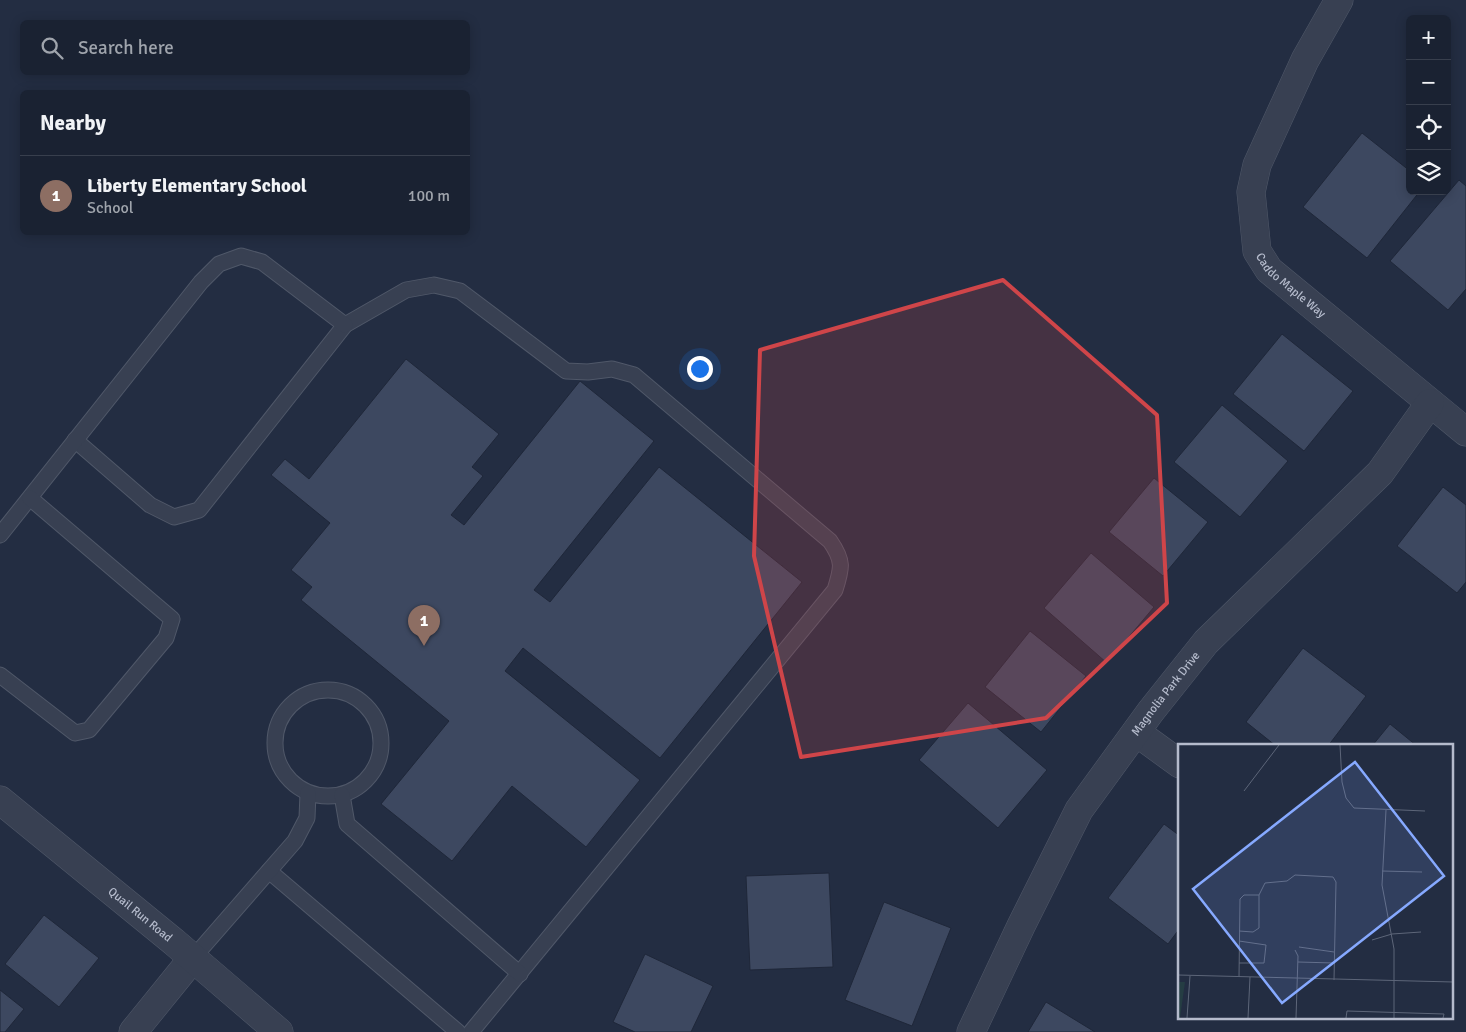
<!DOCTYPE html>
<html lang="en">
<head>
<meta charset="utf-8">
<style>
  :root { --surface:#1a2232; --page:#232a3a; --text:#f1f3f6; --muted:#9fa4ac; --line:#383f4d; --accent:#86a9ff }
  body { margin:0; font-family:Signika,sans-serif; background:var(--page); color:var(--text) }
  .controls { position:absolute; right:15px; top:15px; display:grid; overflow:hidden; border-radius:8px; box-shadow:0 2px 12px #0003 }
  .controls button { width:45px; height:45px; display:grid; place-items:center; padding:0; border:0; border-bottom:1px solid var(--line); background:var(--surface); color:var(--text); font:25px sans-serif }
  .you { position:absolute; left:699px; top:368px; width:18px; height:18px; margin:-12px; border:4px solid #fff; border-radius:50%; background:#1a73e8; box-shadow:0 0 0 8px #1a73e833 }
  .badge { display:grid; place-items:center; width:32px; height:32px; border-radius:50%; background:var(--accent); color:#fff; font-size:16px; font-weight:700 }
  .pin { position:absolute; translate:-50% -41px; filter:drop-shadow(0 1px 2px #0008) }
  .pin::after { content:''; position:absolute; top:26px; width:18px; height:15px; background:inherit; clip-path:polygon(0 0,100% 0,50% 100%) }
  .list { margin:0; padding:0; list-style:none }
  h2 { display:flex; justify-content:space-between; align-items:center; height:65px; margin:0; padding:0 20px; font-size:21px }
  h2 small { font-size:16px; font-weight:400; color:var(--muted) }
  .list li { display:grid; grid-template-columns:32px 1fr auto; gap:15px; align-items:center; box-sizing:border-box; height:80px; padding:0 20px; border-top:1px solid var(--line) }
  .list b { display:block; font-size:19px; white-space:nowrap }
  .list p { margin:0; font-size:16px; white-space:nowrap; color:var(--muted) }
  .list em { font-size:16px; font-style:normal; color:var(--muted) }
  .icon { flex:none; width:28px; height:28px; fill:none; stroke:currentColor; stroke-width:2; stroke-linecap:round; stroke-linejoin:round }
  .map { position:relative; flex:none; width:1466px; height:1032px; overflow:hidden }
  .search { position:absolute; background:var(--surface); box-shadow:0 2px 12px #0003; left:20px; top:20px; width:450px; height:55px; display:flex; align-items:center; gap:12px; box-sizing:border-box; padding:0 18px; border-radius:8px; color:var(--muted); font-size:19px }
  .panel { position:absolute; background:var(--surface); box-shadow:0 2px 12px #0003; left:20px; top:90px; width:450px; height:145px; border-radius:8px }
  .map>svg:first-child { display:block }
</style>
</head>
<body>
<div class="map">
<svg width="1466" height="1032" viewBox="0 0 1466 1032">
  <rect width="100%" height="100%" fill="#232d42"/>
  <g fill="#3d4860" stroke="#1f2739">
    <path d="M1362,133L1410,171V191H1420L1367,258L1303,207Z"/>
    <path d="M1459,180L1466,186V289L1448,310L1390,261Z"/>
    <path d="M1282,334L1353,391L1304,451L1233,394Z"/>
    <path d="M406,359L499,434L472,467L483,476L451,515L464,525L580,381L654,441L534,590L550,602L659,467L802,582L660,758L523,648L505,671L640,780L586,847L512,786L452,861L381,804L449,721L301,600L312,587L291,570L330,523L271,475L285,459L309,479Z"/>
    <path d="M1222,405L1288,461L1240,517L1174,462Z"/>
    <path d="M1154,478L1208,522L1163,576L1109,532Z"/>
    <path d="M1443,487L1466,505V582L1457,593L1397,546Z"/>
    <path d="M1091,553L1154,607L1107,663L1044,608Z"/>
    <path d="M1030,631L1086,676L1041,732L985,687Z"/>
    <path d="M1303,648L1366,696L1328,746H1276L1246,722Z"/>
    <path d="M968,703L1047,770L998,828L919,760Z"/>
    <path d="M1390,724L1417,746H1372Z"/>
    <path d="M1164,824L1180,836V928L1168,944L1108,898Z"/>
    <path d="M829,873L833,967L750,970L746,876Z"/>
    <path d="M884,902L951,928L912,1026L845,1000Z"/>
    <path d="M44,915L99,958L59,1007L5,964Z"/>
    <path d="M645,954L713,986L691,1032H635L613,1022Z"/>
    <path d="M0,990L24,1009L5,1032H0Z"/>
    <path d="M1046,1002L1095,1032H1028Z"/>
  </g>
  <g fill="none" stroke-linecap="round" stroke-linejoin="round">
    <defs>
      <g id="service">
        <path d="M75,440L150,505L174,517L199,510L345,325L406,290L434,285L460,291L566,371L588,372L612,369L634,375L830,541C844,561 842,568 835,590L471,1032"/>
        <path d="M0,535L201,282L219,264L241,256L262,262L345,325"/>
        <path d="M0,675L75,733L89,730L166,638L172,619L30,498"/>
        <circle cx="328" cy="743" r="53"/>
        <path d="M342,795L347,824L520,974"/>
        <path d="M269,871L458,1032"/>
        <path d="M193,958L295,841L307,818L308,793"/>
      </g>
      <g id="minor">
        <path id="s1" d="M1339,0L1305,60L1257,165L1251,192L1257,251L1269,270L1466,432"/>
        <path d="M1136,732L1180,764"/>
        <path d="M133,1032L193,958"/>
        <path id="s2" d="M971,1032L1021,926L1079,810L1151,711L1206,642L1380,473L1430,403"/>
      </g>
      <g id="tertiary">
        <path id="s3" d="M0,800L174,942L279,1032"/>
      </g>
    </defs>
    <use href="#service" stroke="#505869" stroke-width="17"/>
    <use href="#minor" stroke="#505869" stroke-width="29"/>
    <use href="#tertiary" stroke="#505869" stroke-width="29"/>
    <use href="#service" stroke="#384052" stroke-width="15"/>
    <use href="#minor" stroke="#384052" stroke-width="28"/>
    <use href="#tertiary" stroke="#384052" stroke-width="28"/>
  </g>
  <path fill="#cf4549" fill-opacity="0.2" stroke="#cf4549" stroke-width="4" stroke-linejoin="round" d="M1003,280L1157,415L1167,603L1046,718L801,757L754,556L760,350Z"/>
  <g text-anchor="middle" stroke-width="4.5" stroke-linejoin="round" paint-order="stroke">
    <g font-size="12" fill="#b5bbcc" stroke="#1d2537">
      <text dy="4" stroke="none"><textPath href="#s1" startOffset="320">Caddo Maple Way</textPath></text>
      <text dy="4" stroke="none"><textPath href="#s2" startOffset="392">Magnolia Park Drive</textPath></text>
      <text dy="4" stroke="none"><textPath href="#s3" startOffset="181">Quail Run Road</textPath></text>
    </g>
  </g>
  <g transform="translate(1178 744)">
    <rect width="275" height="275" fill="#232d42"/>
    <path d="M0,238H7L2,274H0Z" fill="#253d43"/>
    <path fill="none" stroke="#5d6679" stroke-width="1" d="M162,1L164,38L168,54L176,64L247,67M66,47L101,1M208,66L204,141L216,205V274M204,127L244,128M61,187L75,188L81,184V151L87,139L109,137L117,131L155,133L158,138L156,236M194,196L214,190L243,188M121,203L156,208M117,206L120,212L118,274M120,218L156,219M61,219H86L88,201L61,197M0,231L275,238M61,233L62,155L66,151H81M9,274L12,232M70,274L72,233M168,274L169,267L266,270L265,274"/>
    <path fill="#86a9ff" fill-opacity="0.15" stroke="#86a9ff" stroke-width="2.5" d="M177,18L266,132L104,259L15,145Z"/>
    <rect width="275" height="275" fill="none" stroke="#b5bbcc" stroke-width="2.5"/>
  </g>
</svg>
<div class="controls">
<button>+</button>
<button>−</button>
<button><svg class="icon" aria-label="locate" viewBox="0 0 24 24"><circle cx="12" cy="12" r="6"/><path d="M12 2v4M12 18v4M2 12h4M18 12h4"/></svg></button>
<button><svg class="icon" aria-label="layers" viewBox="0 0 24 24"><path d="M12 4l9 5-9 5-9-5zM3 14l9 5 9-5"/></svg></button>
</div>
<div class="you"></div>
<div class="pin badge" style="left:424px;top:646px;background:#8d6e63">1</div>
<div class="search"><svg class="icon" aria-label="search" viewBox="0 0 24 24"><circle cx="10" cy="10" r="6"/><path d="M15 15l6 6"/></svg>Search here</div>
<section class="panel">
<h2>Nearby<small></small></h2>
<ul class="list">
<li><span class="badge" style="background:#8d6e63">1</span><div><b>Liberty Elementary School</b><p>School</p></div><em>100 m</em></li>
</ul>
</section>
</div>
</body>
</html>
